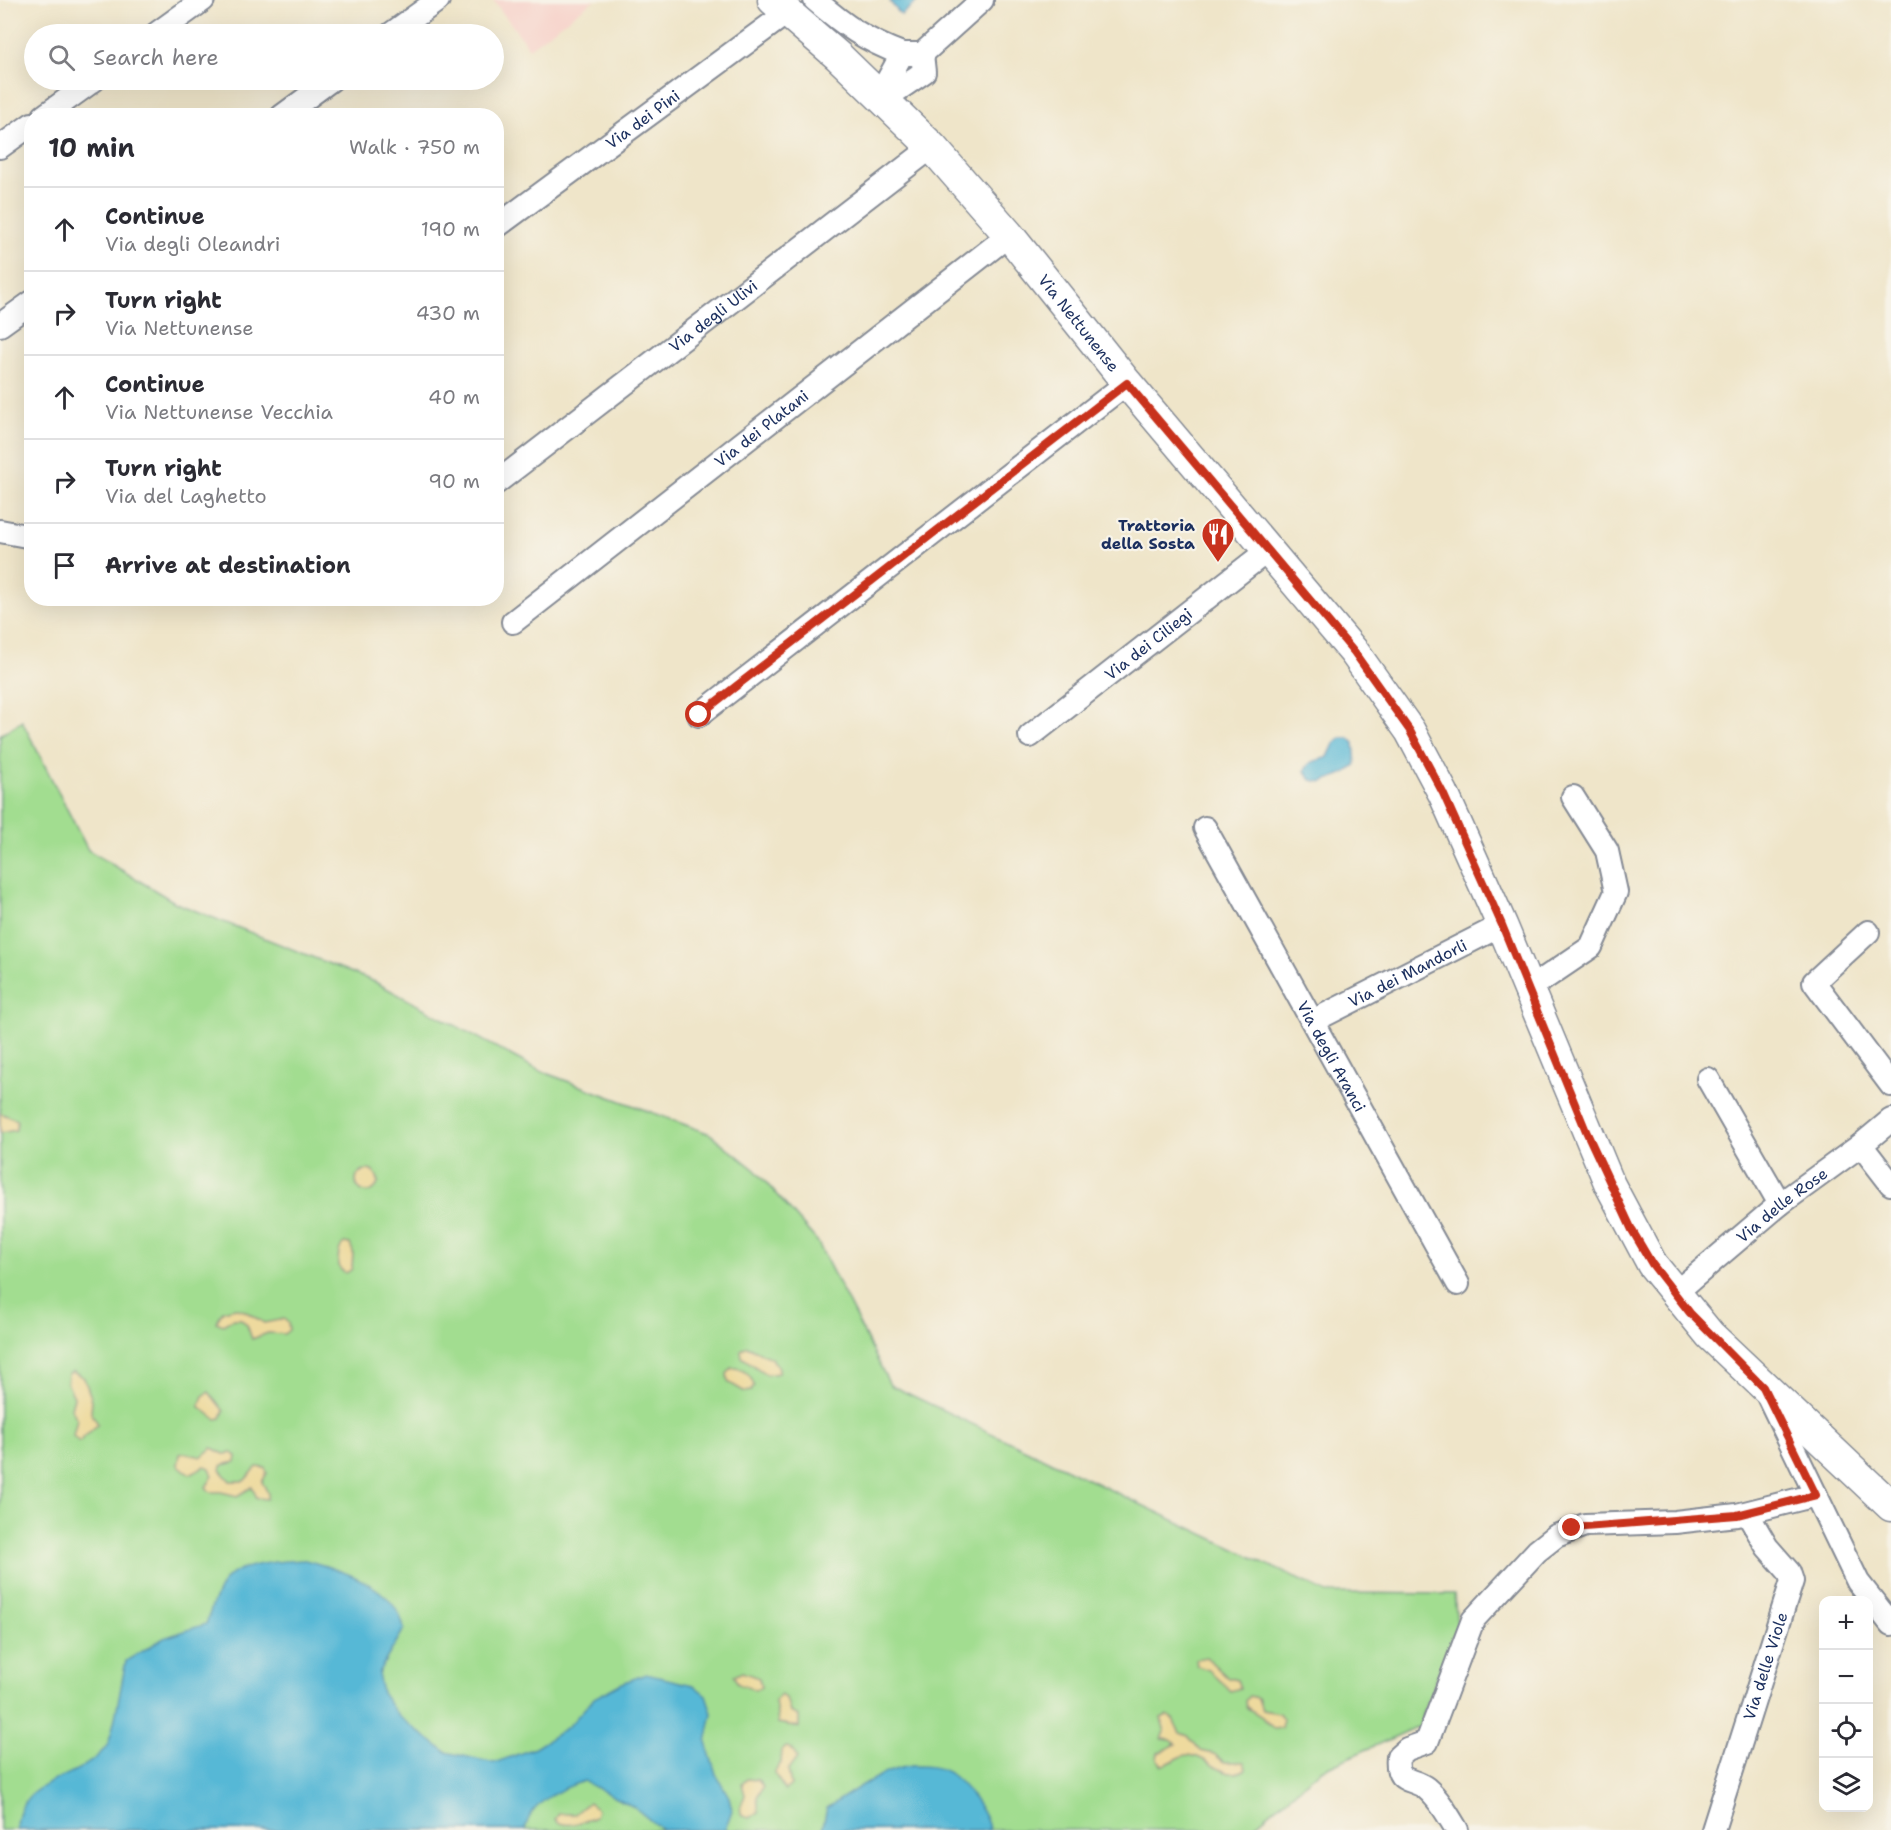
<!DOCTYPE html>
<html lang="en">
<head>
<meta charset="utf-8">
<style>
  :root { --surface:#fff; --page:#f2f2f3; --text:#2b2b33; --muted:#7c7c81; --line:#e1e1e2 }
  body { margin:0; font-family:"Shantell Sans",sans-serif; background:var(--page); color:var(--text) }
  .controls { position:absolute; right:18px; bottom:18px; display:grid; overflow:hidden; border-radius:12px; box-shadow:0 6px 24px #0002 }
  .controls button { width:54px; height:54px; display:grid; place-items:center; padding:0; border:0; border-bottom:2px solid var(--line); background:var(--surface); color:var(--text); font:30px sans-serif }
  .stop { position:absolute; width:18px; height:18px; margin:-14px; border:4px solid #c8321e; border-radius:50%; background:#fff }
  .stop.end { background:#c8321e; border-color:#fff; box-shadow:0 2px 6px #0008 }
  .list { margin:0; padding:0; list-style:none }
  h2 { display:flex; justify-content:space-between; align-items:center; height:78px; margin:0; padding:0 24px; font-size:26px }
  h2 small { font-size:20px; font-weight:400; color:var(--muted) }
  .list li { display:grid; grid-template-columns:39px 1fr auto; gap:18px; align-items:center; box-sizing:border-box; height:84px; padding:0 24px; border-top:2px solid var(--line) }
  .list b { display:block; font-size:22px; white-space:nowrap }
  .list p { margin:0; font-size:20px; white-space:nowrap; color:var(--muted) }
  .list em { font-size:20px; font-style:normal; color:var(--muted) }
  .icon { flex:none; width:33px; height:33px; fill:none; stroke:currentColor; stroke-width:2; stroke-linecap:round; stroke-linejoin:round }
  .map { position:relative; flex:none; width:1891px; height:1830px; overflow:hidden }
  .search { position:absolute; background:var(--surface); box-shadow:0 6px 24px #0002; left:24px; top:24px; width:480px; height:66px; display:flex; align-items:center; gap:15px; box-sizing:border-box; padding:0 21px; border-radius:33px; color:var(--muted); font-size:22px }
  .panel { position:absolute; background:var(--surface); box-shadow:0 6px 24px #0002; left:24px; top:108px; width:480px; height:498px; border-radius:24px }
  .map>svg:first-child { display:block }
</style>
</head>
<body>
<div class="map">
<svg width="1891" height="1830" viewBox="0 0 1891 1830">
  <rect width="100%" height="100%" fill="#f7f3e8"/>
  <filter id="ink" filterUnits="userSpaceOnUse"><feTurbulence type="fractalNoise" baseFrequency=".0167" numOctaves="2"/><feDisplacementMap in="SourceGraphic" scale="12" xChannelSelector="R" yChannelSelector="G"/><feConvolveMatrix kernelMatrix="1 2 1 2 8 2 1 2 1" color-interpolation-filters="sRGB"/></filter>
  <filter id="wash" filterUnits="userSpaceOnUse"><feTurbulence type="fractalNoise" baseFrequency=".008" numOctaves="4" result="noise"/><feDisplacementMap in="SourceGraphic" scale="24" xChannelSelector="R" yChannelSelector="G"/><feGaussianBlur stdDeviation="1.35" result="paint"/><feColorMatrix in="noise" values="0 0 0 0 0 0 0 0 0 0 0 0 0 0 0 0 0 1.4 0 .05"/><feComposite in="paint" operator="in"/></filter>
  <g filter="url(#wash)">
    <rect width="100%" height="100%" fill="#efe5c9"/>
    <path fill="#f7d1c9" d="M493,0H594L529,48Z"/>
    <path fill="#a2dd90" stroke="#5e8677" stroke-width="1.5" d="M22,721L88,850L176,903L375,982L540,1071L710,1134L755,1170L817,1241L890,1385L1327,1593L1454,1594L1457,1623L1419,1726L1321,1770L1249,1830H0V735Z"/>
    <g fill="#eeda9e" stroke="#84847e" stroke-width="1.5">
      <path d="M0,1113L17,1120L16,1130L0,1133Z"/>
      <circle cx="367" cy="1181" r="11"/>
      <path d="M344,1243L350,1244L353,1252L352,1269L346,1273L341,1270C337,1263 337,1249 344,1243Z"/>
      <path d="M235,1308L245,1311L264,1323L284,1319L288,1323L289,1330L284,1334L268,1333L252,1339L247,1325L241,1319H233L223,1325L216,1322L223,1311Z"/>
      <path d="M747,1346L771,1358L779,1368L778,1373L767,1375L742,1357L741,1350Z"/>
      <path d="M732,1368C743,1367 752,1377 754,1386L751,1391L745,1392L728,1382L727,1374Z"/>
      <path d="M73,1371L84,1378L92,1400L91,1412L98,1424L79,1442L73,1436L77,1419L71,1408L74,1397L67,1383L68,1374Z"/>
      <path d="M209,1392L224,1411L221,1418L216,1419L199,1406L203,1396Z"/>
      <path d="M212,1448L224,1454L232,1453L237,1456L236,1462L223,1465L220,1470L230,1481H244L257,1467L265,1468L267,1473L262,1482L268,1493L267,1499L257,1498L252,1487L237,1496L221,1492H210L206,1487L213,1476L210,1468L205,1466L190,1474L178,1465L180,1454L186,1453L201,1457Z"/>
      <path d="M1206,1657L1228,1678L1237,1680L1240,1688L1231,1691L1209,1670L1197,1666L1196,1659Z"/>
      <path d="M742,1672L759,1678L761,1687L755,1690L738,1684L734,1676Z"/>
      <path d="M780,1695L786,1698L790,1712L799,1716V1727L778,1723L775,1701Z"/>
      <path d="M1249,1696L1258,1698L1262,1710L1279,1713L1283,1719L1281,1728L1274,1729L1262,1717L1246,1707L1245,1701Z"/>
      <path d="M1167,1715L1173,1719L1180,1733L1188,1736L1201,1751L1214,1754L1224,1762H1244L1246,1769C1224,1783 1211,1757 1189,1755C1180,1754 1172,1764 1162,1765L1157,1759L1158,1753L1176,1744L1171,1740L1162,1739L1165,1732L1161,1718Z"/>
      <path d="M787,1747L792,1749L797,1758L788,1770L791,1785L785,1790L774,1773L781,1763L782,1749Z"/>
      <path d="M747,1779L758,1780L763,1787L757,1797L759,1812L749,1818L742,1816L740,1809L745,1795L742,1784Z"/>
      <path d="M589,1802L597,1809L595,1817C583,1822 563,1830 555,1819L559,1814H575Z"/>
    </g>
    <g fill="#57b8d6" stroke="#39749a" stroke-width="1.5">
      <path d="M892,0H919L901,15L890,2Z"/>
      <path d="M1341,738H1349L1354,743L1356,764C1348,775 1334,776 1323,782L1311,780L1305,771C1310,758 1318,762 1328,757L1335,742Z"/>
      <path d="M305,1560C342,1570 396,1586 404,1629L378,1673L382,1693L398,1716L446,1752L494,1763L535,1748L568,1727L594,1698L620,1684L646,1674L693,1685L706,1695L712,1713L706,1742L716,1774L729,1797L732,1810L725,1830H662L634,1807L584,1781C560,1789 530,1802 525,1830H17C18,1774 77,1785 106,1747C114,1736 122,1678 126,1661L164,1638L206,1624C212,1608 216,1590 228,1577C242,1563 286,1561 305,1560Z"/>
      <path d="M912,1766C924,1766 938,1766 949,1773C963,1783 987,1812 989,1830H822L827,1808C854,1791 880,1770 912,1766Z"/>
    </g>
  </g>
  <g filter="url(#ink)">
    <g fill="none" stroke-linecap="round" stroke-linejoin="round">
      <defs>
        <g id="minor">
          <path d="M815,0C845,26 865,40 902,54"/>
          <path d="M156,34L203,0"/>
          <path d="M391,34L438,0"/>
          <path d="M922,54L982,0"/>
          <path d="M879,96L902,54H922L924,72L883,100"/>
          <path d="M44,116L94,80"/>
          <path d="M282,116L331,80"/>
          <path d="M0,147L32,124"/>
          <path id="s1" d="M496,227L788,12"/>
          <path d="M0,325L32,302"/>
          <path id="s2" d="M496,483L932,147"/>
          <path d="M0,531L32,537"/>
          <path id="s3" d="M513,622L1009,235"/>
          <path d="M699,715L1127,383"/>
          <path id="s4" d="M1030,736L1267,551"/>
          <path id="s5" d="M1205,828L1458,1284"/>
          <path d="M1868,932L1814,982L1891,1085"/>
          <path d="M1529,989L1591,947L1616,892L1607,851L1573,797"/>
          <path id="s6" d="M1313,1021L1502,925"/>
          <path d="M1708,1079L1780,1204"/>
          <path d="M1861,1145L1891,1184"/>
          <path id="s7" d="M1674,1294L1780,1204L1861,1145L1891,1120"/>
          <path d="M1768,1396L1858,1582L1891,1624"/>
          <path d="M1457,1830C1448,1815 1439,1799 1426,1788C1412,1777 1395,1785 1398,1757L1407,1749L1427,1742L1473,1620L1537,1551L1556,1536L1585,1525L1675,1522L1737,1515L1816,1495"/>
          <path id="s8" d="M1713,1830L1792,1581L1789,1572L1767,1547L1747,1513"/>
        </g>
        <g id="major">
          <path id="s9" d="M773,0L838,56L932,147L1009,235L1127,383L1354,652L1410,731L1443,793L1502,925L1610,1185L1652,1264L1710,1335L1891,1506"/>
        </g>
      </defs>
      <use href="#minor" stroke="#858a94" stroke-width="26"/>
      <use href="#major" stroke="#858a94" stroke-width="33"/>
      <use href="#minor" stroke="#fff" stroke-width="22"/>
      <use href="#major" stroke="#fff" stroke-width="30"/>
    </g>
  </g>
  <g fill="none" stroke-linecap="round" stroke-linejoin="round" filter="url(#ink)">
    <path stroke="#c8321e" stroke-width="8" d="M699,715L1127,383L1354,652L1410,731L1443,793L1502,925L1586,1131L1632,1230L1652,1264L1690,1313L1763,1387L1816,1495L1737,1515L1572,1528"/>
  </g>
  <defs>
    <symbol id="restaurant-pin" viewBox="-11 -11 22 30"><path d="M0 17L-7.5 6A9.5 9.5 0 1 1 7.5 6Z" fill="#c8321e" stroke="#f7f3e8"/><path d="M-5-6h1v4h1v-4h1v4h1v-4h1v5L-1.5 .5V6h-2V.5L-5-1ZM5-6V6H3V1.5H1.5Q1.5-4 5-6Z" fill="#fff"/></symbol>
  </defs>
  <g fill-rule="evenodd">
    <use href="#restaurant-pin" x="1199" y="515" width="38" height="52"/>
  </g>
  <g text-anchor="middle" stroke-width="4.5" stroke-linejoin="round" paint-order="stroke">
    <g font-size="16" fill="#1b2f5e" stroke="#f7f3e8">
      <text dy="6" stroke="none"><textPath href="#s1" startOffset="182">Via dei Pini</textPath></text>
      <text dy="6" stroke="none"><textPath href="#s2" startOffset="274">Via degli Ulivi</textPath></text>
      <text dy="6" stroke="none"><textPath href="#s9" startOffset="446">Via Nettunense</textPath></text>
      <text dy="6" stroke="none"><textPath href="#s3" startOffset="315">Via dei Platani</textPath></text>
      <text dy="6" stroke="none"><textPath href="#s4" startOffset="150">Via dei Ciliegi</textPath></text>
      <text dy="6" stroke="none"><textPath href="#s6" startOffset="106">Via dei Mandorli</textPath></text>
      <text dy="6" stroke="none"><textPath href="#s5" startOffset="261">Via degli Aranci</textPath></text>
      <text dy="6" stroke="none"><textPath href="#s7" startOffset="140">Via delle Rose</textPath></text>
      <text dy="6" stroke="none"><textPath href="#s8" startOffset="172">Via delle Viole</textPath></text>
    </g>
    <g font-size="16" font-weight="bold" fill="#1b2f5e" stroke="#f7f3e8" text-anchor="end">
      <text x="1195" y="531">Trattoria<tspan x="1195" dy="18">della Sosta</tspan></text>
    </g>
  </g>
</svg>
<div class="controls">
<button>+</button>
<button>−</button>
<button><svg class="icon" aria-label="locate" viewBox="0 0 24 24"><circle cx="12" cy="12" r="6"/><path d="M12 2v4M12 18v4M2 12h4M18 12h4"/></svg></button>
<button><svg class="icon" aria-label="layers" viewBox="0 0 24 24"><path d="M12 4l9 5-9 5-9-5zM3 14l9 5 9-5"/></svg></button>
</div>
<div class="stop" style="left:699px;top:715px"></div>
<div class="stop end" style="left:1572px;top:1528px"></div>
<div class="search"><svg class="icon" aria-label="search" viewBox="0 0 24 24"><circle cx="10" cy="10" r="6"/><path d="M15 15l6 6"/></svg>Search here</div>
<section class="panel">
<h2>10 min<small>Walk · 750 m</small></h2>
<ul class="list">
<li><svg class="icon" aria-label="ahead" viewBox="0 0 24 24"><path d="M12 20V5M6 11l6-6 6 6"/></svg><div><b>Continue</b><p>Via degli Oleandri</p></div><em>190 m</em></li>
<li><svg class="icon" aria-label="right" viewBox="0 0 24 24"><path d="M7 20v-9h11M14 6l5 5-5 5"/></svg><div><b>Turn right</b><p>Via Nettunense</p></div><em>430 m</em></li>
<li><svg class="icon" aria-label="ahead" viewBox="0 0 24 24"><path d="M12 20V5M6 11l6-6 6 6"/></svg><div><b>Continue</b><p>Via Nettunense Vecchia</p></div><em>40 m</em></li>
<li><svg class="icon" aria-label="right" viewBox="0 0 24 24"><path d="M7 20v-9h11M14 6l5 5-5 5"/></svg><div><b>Turn right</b><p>Via del Laghetto</p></div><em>90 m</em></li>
<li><svg class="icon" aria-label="arrive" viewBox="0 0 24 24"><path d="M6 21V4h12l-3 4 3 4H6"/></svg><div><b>Arrive at destination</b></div></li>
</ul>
</section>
</div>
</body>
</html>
